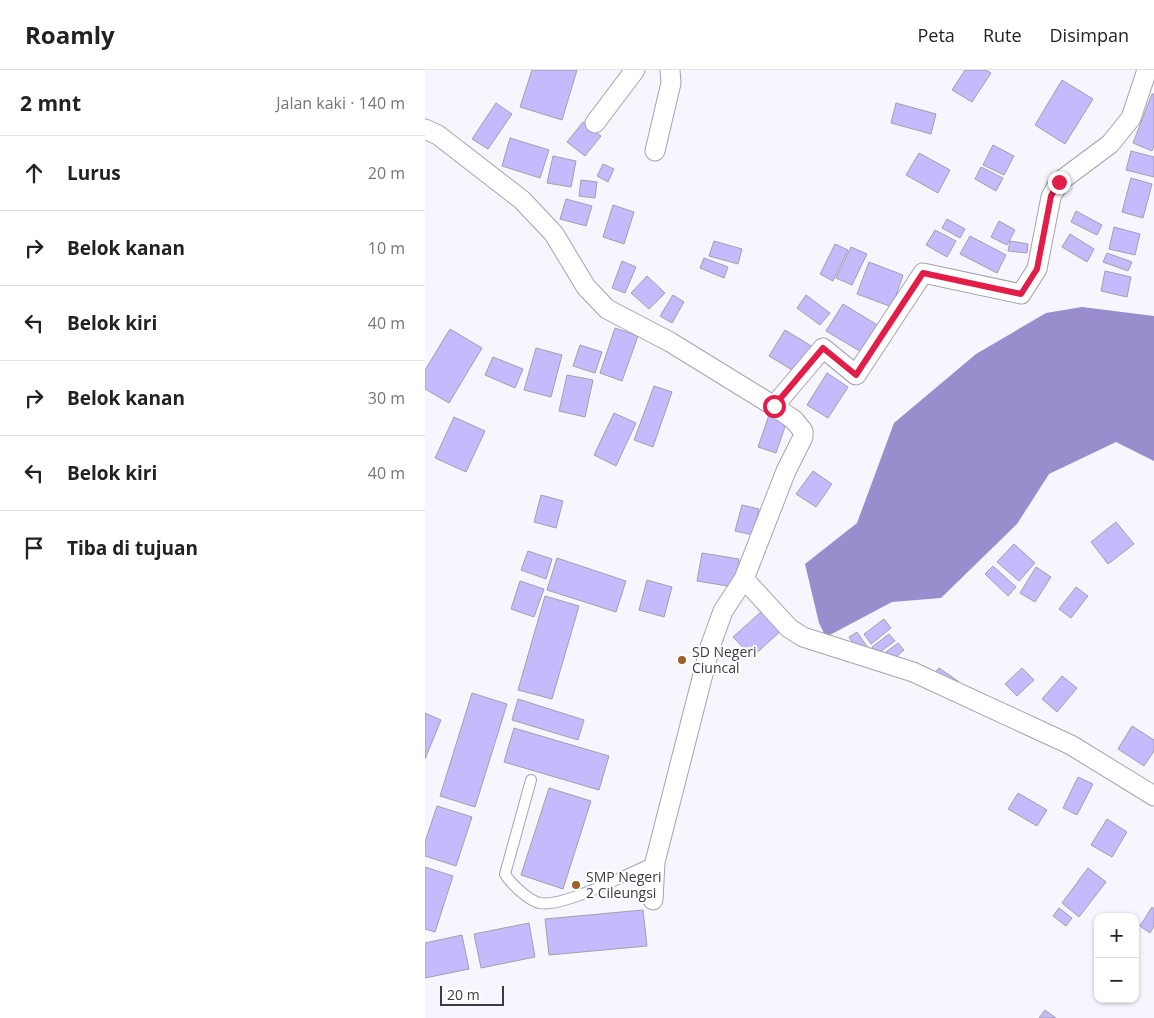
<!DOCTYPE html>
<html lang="id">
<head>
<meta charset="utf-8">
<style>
  :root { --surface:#fff; --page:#f2f2f2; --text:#222; --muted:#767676; --line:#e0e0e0 }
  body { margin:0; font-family:"Open Sans",sans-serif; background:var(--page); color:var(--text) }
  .controls { position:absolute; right:15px; bottom:15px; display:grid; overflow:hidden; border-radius:10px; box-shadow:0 1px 4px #0004 }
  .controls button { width:45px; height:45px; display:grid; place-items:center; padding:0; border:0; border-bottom:1px solid var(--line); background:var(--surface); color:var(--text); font:25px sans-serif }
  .scale { position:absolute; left:15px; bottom:12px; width:64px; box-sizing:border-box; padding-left:5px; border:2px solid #3c3c40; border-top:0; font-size:14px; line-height:18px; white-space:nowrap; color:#3c3c40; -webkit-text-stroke:4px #fff; paint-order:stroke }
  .stop { position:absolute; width:15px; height:15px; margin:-11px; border:4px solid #e11d48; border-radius:50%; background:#fff }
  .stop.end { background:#e11d48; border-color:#fff; box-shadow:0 1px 5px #0008 }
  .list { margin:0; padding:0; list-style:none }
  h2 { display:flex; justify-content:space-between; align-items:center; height:65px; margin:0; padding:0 20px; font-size:21px }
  h2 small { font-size:16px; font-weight:400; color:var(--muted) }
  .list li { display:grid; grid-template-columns:32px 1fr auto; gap:15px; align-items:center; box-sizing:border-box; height:75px; padding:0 20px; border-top:1px solid var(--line) }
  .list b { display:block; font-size:19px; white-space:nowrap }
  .list em { font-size:16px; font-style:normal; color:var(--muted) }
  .icon { flex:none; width:28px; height:28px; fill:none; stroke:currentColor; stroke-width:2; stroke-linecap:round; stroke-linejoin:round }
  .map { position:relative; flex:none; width:729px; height:948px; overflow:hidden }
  header { display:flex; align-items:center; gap:30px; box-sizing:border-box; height:70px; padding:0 25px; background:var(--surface); border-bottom:1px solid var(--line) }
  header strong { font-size:24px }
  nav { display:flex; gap:28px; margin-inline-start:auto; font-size:18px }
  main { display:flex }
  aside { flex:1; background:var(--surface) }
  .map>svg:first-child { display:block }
</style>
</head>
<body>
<header>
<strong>Roamly</strong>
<nav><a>Peta</a><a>Rute</a><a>Disimpan</a></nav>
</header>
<main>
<aside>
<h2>2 mnt<small>Jalan kaki · 140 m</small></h2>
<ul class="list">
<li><svg class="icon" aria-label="ahead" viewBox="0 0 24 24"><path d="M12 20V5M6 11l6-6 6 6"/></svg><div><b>Lurus</b></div><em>20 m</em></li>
<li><svg class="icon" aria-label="right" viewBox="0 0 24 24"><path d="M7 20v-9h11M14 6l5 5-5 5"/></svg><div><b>Belok kanan</b></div><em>10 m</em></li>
<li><svg class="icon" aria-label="left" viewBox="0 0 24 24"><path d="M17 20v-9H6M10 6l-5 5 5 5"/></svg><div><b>Belok kiri</b></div><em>40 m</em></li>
<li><svg class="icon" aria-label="right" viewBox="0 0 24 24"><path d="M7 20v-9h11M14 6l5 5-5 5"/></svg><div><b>Belok kanan</b></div><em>30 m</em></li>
<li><svg class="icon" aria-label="left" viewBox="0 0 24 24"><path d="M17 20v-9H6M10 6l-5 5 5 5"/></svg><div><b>Belok kiri</b></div><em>40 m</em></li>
<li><svg class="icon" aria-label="arrive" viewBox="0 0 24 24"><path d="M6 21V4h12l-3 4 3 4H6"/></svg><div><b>Tiba di tujuan</b></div></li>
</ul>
</aside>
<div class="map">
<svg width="729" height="948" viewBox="0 0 729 948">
  <rect width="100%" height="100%" fill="#f7f6fe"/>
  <path fill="#998dcd" d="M657,237L729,246V391L691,372L624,404L592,454L516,528L467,532L401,567L394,553L380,494L432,453L469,353L551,284L621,243Z"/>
  <g fill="#c5bafc" stroke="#a1a0aa">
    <path d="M107,0H152L137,50L95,37Z"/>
    <path d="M540,0H561L566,3L547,32L527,20Z"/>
    <path d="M637,10L668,29L640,74L610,55Z"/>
    <path d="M727,24H729V75L727,81L708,73Z"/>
    <path d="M71,33L87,44L63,79L47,69Z"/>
    <path d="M471,33L511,44L506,64L466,53Z"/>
    <path d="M158,52L176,66L160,86L142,72Z"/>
    <path d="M85,68L124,80L115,108L77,96Z"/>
    <path d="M568,75L589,86L579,105L558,95Z"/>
    <path d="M706,81L729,87V107L701,100Z"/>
    <path d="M494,83L525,100L513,123L481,105Z"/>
    <path d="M128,86L151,91L146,117L122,113Z"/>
    <path d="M178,94L189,99L183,112L172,106Z"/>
    <path d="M556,97L578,108L571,121L550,109Z"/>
    <path d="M706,108L727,114L718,148L697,142Z"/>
    <path d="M156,110L172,112L170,128L154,126Z"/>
    <path d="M141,129L167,136L161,156L135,149Z"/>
    <path d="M188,135L209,142L199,174L178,167Z"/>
    <path d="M651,141L677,155L672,165L646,152Z"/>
    <path d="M522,149L540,159L535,168L517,158Z"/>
    <path d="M574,151L590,160L582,175L566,167Z"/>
    <path d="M689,157L715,164L710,185L684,179Z"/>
    <path d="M510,160L531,171L522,187L501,175Z"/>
    <path d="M645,164L669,179L662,192L637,177Z"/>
    <path d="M545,166L581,185L572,203L535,184Z"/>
    <path d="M289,171L317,179L313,194L284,186Z"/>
    <path d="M585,171L603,174L602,183L583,181Z"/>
    <path d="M410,174L423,180L408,211L395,204Z"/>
    <path d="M426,177L442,184L427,215L411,208Z"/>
    <path d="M682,183L707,192L703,201L678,192Z"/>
    <path d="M279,188L303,197L299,208L275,198Z"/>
    <path d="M197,191L211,197L200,223L187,218Z"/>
    <path d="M444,192L478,205L467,237L432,224Z"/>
    <path d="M680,201L706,207L702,227L676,221Z"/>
    <path d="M222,206L240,223L224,239L206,223Z"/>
    <path d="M248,225L259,232L247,253L235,246Z"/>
    <path d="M381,225L405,243L395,255L372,238Z"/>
    <path d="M418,234L454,256L438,283L401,261Z"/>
    <path d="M190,258L213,266L197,311L175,303Z"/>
    <path d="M25,259L57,278L24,333L0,319V300Z"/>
    <path d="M360,260L388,277L372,303L344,286Z"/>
    <path d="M155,275L177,282L170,303L148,296Z"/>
    <path d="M111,278L137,285L126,327L99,320Z"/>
    <path d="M68,287L98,299L90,318L60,305Z"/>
    <path d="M402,303L423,317L403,348L382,335Z"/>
    <path d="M142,305L168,310L160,347L134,341Z"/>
    <path d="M229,316L247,322L228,377L209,370Z"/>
    <path d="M345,342L363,348L351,383L333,377Z"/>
    <path d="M189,343L211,353L191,396L169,385Z"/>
    <path d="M29,347L60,361L41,402L10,388Z"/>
    <path d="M388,401L407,414L391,437L371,424Z"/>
    <path d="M116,425L138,431L131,458L109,452Z"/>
    <path d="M317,435L334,439L328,465L310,461Z"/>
    <path d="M691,452L709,474L683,494L666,472Z"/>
    <path d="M589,474L610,493L594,511L572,492Z"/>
    <path d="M103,481L127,489L121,509L96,500Z"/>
    <path d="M277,483L314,489L309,517L272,511Z"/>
    <path d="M132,488L201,511L191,542L122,520Z"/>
    <path d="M568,496L591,517L583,526L560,504Z"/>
    <path d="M611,497L626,507L610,532L595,523Z"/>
    <path d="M222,510L247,517L239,547L214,540Z"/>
    <path d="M95,511L119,519L109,547L86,539Z"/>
    <path d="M651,517L663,526L646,548L634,539Z"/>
    <path d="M120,526L154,536L127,629L93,620Z"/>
    <path d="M338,540L357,560L327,587L308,567Z"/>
    <path d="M459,549L466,558L446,574L439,564Z"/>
    <path d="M432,562L443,578L435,583L424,567Z"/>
    <path d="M464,564L470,571L452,584L447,577Z"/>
    <path d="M473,573L479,580L464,593L457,585Z"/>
    <path d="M514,598L533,611L527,619L508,605Z"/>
    <path d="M597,598L609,610L592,626L580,614Z"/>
    <path d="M637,606L652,618L632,642L617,629Z"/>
    <path d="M47,623L82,634L50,737L15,726Z"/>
    <path d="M93,629L159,650L153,670L87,650Z"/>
    <path d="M0,643L16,650L0,689Z"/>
    <path d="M707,656L729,670V681L719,696L693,679Z"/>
    <path d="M89,658L184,686L174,720L79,692Z"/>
    <path d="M653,707L668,714L652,745L638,738Z"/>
    <path d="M124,718L166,731L138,819L96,805Z"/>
    <path d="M593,723L622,740L612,756L583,739Z"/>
    <path d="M12,736L47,747L31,796L0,786V772Z"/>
    <path d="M682,749L702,762L687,787L666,775Z"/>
    <path d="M0,797L28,806L10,862L0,859Z"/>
    <path d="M663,798L681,812L654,847L637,833Z"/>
    <path d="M727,837L729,839V856L725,863L715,856Z"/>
    <path d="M634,838L647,848L641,856L628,846Z"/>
    <path d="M218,840L222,876L124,885L120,849Z"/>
    <path d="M104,853L110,887L56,898L49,864Z"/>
    <path d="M37,865L44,899L0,908V873Z"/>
    <path d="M620,940L631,948H614Z"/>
  </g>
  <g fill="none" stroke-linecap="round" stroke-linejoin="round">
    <defs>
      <path id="service" d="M106,710L80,804C85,813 104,831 115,833C138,838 206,802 230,792"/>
      <g id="minor">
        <path d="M170,53L210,0"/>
        <path d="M0,59L13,65L97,130L129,164L161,217L182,239L245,272L349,336L369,350L378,361V367L361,401L319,509L298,541L285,577L230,792L228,830"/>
        <path d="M230,81L246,13L245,0"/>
        <path d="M349,336L398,278L431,305L498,203L596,224L612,199L626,127L634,112L685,74L706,48L722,0"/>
        <path d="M319,509L364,558L378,567L488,602L646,675L729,726"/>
      </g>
    </defs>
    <use href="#service" stroke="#a5a4ae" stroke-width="12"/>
    <use href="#minor" stroke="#a5a4ae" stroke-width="21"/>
    <use href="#service" stroke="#fff" stroke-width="10"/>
    <use href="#minor" stroke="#fff" stroke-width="19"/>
  </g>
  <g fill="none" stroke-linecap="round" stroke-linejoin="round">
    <path stroke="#e11d48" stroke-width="6" d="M349,336L398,278L431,305L498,203L596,224L612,199L626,126L634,112"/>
  </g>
  <g fill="#9d5f24" stroke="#fff" stroke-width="2">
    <circle cx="257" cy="590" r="5"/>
    <circle cx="151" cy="815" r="5"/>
  </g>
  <g text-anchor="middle" stroke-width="4" stroke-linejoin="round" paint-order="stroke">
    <g font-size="14" fill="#3c3c40" stroke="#fff" text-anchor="start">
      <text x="267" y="587">SD Negeri<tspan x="267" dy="16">Ciuncal</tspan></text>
      <text x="161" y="812">SMP Negeri<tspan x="161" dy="16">2 Cileungsi</tspan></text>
    </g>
  </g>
</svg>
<div class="controls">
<button>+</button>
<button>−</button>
</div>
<div class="scale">20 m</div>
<div class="stop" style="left:349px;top:336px"></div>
<div class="stop end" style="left:634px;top:112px"></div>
</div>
</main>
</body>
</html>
